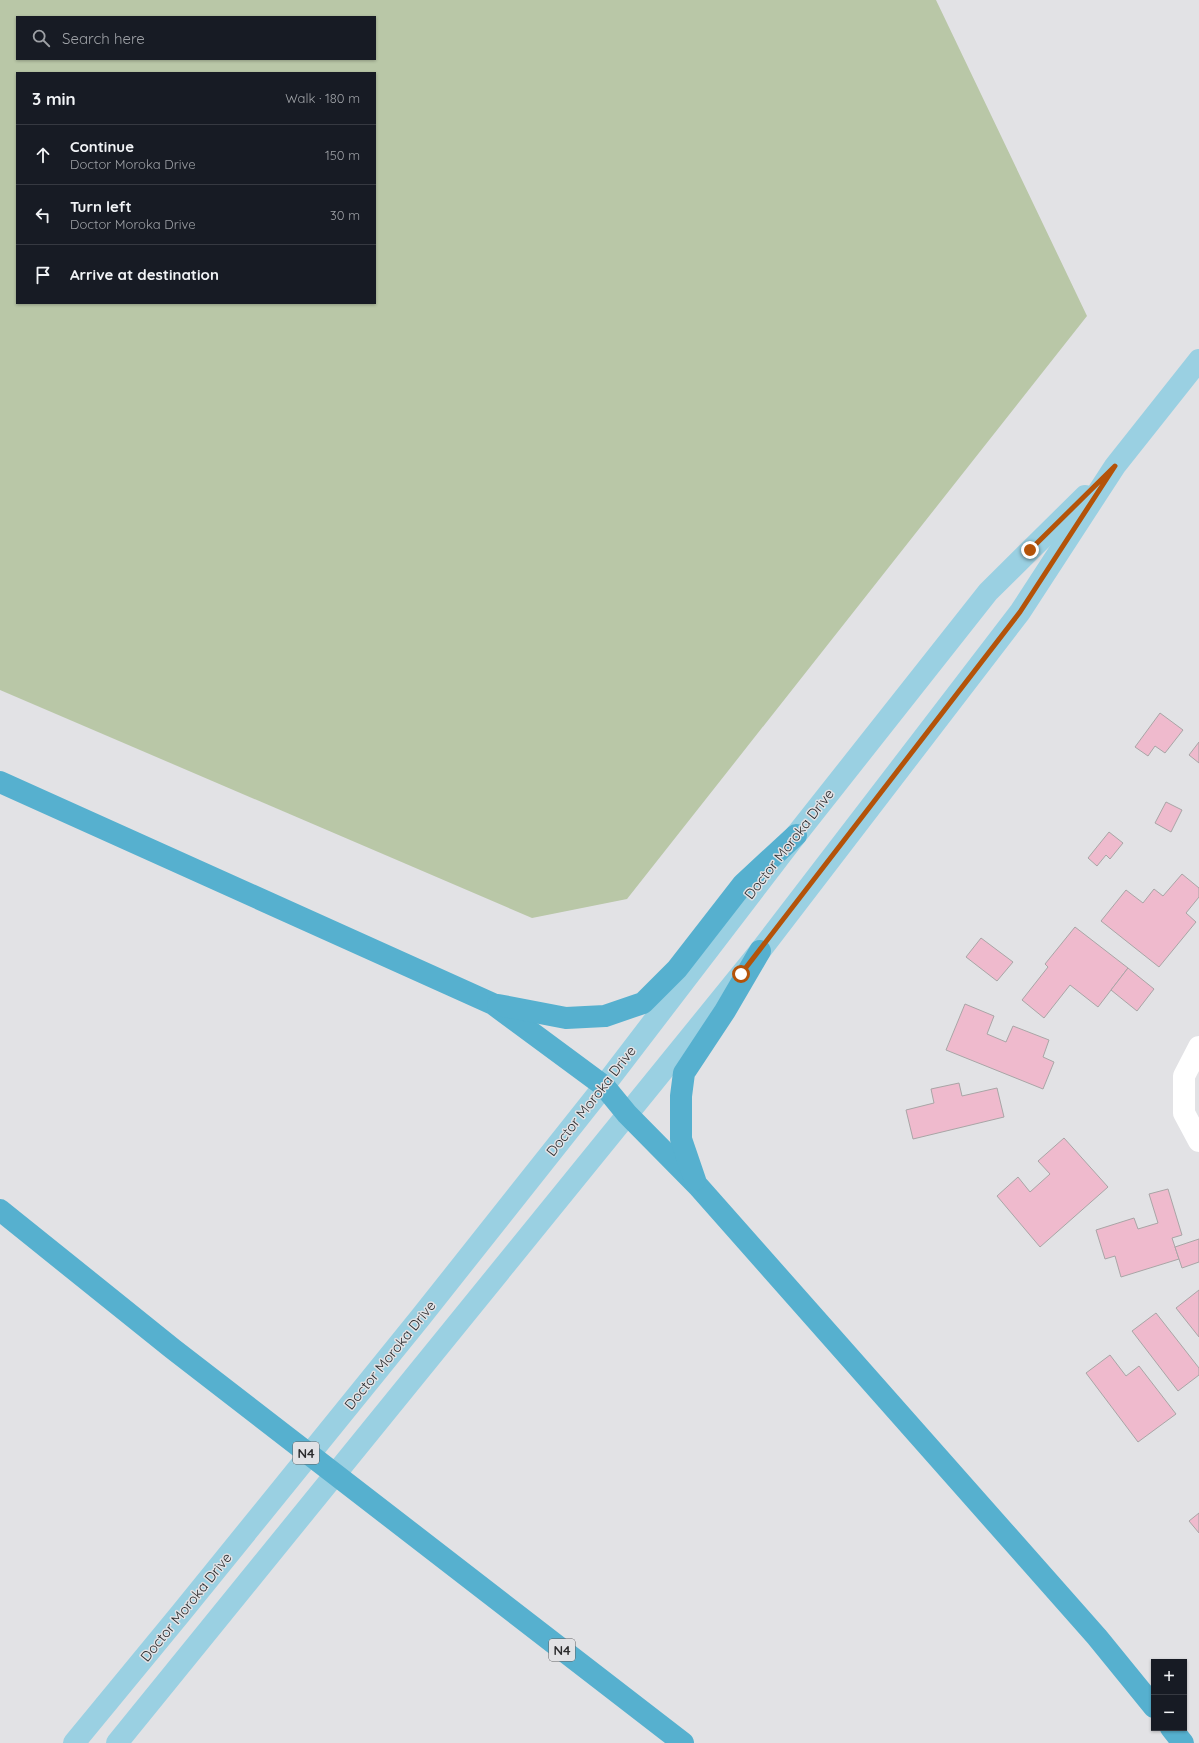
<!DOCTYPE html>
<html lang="en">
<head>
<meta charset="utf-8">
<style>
  :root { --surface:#171b24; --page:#242831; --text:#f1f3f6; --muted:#9ea1a6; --line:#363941 }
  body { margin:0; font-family:Quicksand,sans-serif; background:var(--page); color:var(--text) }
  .controls { position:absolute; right:12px; bottom:12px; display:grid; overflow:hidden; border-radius:0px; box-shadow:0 1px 3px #0004 }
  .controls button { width:36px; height:36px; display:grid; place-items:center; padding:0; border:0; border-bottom:1px solid var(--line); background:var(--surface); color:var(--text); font:20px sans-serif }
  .stop { position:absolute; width:12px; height:12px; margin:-9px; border:3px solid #b45309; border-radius:50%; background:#fff }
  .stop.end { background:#b45309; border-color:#fff; box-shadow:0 1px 4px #0008 }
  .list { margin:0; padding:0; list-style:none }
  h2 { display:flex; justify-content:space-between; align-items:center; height:52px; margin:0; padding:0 16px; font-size:17px }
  h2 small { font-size:13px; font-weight:400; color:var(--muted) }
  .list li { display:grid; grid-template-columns:26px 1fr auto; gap:12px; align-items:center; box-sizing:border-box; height:60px; padding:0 16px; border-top:1px solid var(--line) }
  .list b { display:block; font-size:15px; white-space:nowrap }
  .list p { margin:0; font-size:13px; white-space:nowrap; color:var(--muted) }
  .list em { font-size:13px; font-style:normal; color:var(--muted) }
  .icon { flex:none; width:22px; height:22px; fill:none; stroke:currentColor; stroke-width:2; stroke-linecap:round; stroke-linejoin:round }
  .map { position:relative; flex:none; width:1199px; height:1743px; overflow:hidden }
  .search { position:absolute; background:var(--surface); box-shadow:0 1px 3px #0004; left:16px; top:16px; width:360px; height:44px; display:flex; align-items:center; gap:10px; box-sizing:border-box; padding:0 14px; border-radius:0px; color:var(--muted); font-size:15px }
  .panel { position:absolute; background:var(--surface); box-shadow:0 1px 3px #0004; left:16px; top:72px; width:360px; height:232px; border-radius:0px }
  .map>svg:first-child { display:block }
</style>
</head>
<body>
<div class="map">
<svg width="1199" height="1743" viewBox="0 0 1199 1743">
  <rect width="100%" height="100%" fill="#e2e2e5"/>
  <path fill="#b9c7a7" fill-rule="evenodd" d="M0,0H936L1087,316L627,899L532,918L0,690ZM17,17H375V59H17ZM17,73H375V303H17Z"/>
  <g fill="#efbacd" stroke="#a9a5a6">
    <path d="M1160,713L1183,730L1165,753L1155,746L1148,756L1135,747Z"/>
    <path d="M1199,742V763L1189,755Z"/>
    <path d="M1166,802L1182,810L1171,832L1155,823Z"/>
    <path d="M1109,832L1123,843L1110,859L1106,855L1097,866L1088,858Z"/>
    <path d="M1182,874L1199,888V897L1186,913L1196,922L1159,967L1101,921L1126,890L1143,903L1154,889L1163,896Z"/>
    <path d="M1075,927L1128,968L1098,1007L1070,985L1044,1018L1022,1000L1048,967L1045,964Z"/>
    <path d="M981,938L1013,962L997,981L966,957Z"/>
    <path d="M1128,968L1154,989L1137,1011L1111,990Z"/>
    <path d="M965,1004L994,1016L987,1034L1006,1042L1013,1026L1049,1040L1043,1057L1054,1062L1043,1089L946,1050Z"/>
    <path d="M959,1083L962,1096L997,1088L1004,1117L913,1139L906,1110L934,1103L931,1089Z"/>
    <path d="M1064,1138L1108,1187L1040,1247L997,1196L1018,1177L1030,1192L1050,1174L1038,1161Z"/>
    <path d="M1168,1189L1182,1235L1172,1238L1179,1259L1121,1277L1115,1256L1105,1259L1096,1230L1134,1218L1138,1229L1158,1223L1149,1194Z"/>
    <path d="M1199,1239V1262L1182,1268L1175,1247Z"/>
    <path d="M1199,1290V1337L1176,1308Z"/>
    <path d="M1156,1313L1199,1368V1375L1178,1391L1132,1331Z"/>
    <path d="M1110,1355L1126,1376L1139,1366L1176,1414L1138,1442L1086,1373Z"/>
    <path d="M1199,1513V1533L1189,1521Z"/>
  </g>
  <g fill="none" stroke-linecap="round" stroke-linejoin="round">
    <path stroke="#fff" stroke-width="22" d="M1199,1047L1184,1076V1113L1199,1141"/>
    <g stroke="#9ad0e2" stroke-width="22">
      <path d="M74,1743L181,1613L420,1318L604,1086L796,835L988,592L1085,496"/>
      <path d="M117,1743L760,951L1020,612L1115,466L1199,360"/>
    </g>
    <g stroke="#56b0cf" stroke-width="22">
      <path d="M0,782L493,1004L604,1086L627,1114L698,1186L1097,1637L1154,1707"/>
      <path d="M498,1005L566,1018L605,1016L643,1003L677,969L743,884L796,835"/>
      <path d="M695,1180L681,1139V1096L684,1073L725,1011L760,951"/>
      <path d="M0,1210L173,1349L683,1743"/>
      <path d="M1171,1728L1183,1743"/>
    </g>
  </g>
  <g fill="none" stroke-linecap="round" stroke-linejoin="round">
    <path stroke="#b45309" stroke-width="5" d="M741,974L1020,612L1115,466L1030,550"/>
  </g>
  <g text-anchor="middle" stroke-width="3" stroke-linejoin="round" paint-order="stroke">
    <g fill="#e2e2e5" stroke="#636365" stroke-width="1">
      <rect x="293" y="1442" width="26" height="22" rx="3"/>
      <rect x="549" y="1639" width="26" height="22" rx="3"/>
    </g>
    <g font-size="13" font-weight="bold" fill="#2c2c2e">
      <text x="306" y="1458">N4</text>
      <text x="562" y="1655">N4</text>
    </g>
    <g font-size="14" fill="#2c2c2e" stroke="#e2e2e5">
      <text transform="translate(789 844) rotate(-52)" y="5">Doctor Moroka Drive</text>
      <text transform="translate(591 1101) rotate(-52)" y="5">Doctor Moroka Drive</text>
      <text transform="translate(390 1355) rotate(-51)" y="5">Doctor Moroka Drive</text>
      <text transform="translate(186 1607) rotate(-51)" y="5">Doctor Moroka Drive</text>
    </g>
  </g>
</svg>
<div class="controls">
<button>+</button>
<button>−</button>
</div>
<div class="stop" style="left:741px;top:974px"></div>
<div class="stop end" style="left:1030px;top:550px"></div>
<div class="search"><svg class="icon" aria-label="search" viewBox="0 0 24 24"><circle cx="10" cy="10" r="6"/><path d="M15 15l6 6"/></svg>Search here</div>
<section class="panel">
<h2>3 min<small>Walk · 180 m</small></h2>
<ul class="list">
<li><svg class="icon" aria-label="ahead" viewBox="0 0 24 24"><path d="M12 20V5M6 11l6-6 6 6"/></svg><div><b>Continue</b><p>Doctor Moroka Drive</p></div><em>150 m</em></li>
<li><svg class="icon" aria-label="left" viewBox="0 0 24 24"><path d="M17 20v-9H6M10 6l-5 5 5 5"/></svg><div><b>Turn left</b><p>Doctor Moroka Drive</p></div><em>30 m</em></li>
<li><svg class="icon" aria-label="arrive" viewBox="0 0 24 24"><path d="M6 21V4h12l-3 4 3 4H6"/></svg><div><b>Arrive at destination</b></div></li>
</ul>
</section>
</div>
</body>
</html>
